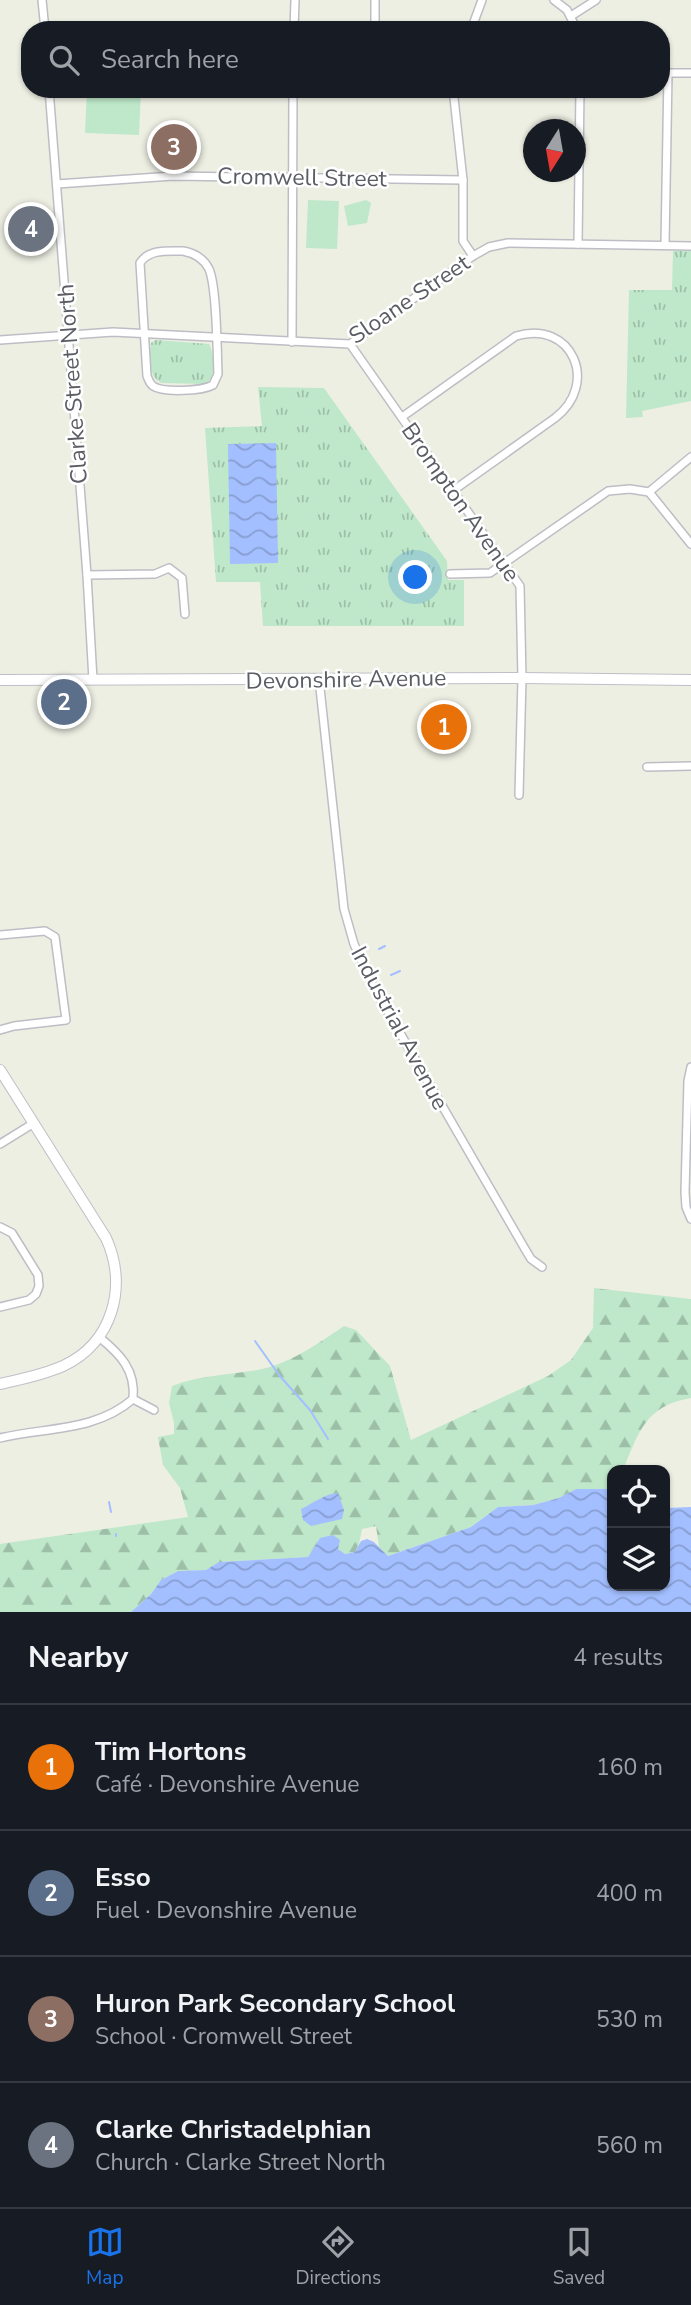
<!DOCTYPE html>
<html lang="en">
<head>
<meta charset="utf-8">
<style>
  :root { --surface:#171b24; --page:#20242c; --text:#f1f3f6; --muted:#9ea1a6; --line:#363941; --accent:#1a73e8 }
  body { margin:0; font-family:"Nunito Sans",sans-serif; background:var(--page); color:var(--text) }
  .controls { position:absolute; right:21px; bottom:21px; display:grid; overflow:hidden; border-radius:14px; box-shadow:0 2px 5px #0004 }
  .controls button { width:63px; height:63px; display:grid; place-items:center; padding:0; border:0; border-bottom:2px solid var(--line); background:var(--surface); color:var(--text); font:35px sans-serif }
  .compass { position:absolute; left:523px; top:119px; width:63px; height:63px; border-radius:50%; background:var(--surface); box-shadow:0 2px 5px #0004; rotate:191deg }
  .you { position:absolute; left:416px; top:578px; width:24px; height:24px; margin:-18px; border:5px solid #fff; border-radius:50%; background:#1a73e8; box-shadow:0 0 0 10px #1a73e833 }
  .badge { display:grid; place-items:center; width:46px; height:46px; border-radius:50%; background:var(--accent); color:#fff; font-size:23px; font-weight:700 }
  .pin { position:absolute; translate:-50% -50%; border:4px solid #fff; box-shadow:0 2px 7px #0006 }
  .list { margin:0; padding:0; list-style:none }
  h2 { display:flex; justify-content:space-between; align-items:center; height:91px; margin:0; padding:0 28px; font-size:30px }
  h2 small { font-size:23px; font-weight:400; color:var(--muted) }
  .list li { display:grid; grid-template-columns:46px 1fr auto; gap:21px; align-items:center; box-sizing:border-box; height:126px; padding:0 28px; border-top:2px solid var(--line) }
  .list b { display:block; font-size:26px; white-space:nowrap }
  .list p { margin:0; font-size:23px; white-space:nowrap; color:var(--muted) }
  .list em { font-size:23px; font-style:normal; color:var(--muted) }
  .icon { flex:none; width:38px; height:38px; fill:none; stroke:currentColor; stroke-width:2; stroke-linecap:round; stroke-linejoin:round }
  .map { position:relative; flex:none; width:691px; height:1612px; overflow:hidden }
  .search { position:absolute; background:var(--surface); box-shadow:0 2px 5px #0004; left:21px; right:21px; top:21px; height:77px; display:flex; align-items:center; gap:18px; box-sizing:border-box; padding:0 24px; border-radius:28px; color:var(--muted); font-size:26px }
  .sheet { height:595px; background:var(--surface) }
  nav { display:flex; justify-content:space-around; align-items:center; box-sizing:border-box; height:98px; border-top:2px solid var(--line); background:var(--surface); font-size:19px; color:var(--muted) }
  nav a { display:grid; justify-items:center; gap:4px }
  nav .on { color:var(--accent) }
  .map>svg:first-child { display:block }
</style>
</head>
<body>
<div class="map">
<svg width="691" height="1612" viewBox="0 0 691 1612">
  <defs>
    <pattern id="forest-firs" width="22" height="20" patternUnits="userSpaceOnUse" patternTransform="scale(1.75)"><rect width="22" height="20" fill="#bee8c9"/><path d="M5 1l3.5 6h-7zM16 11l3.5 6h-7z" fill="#9dbfa7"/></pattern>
    <pattern id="park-tufts" width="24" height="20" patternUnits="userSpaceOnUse" patternTransform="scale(1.75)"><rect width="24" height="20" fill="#bee8c9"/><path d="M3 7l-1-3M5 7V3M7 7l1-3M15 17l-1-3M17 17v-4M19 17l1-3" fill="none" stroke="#9dbfa7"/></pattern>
    <pattern id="water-waves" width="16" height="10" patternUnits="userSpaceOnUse" patternTransform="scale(1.75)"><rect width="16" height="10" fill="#a3bfff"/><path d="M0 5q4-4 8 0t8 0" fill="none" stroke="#889ed2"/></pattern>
  </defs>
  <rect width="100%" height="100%" fill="#eeefe3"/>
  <g fill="#bee8c9">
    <path d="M87,89H141L139,135L85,133Z"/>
    <path d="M308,200L339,201L337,249L306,248Z"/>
    <path d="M366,200L371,203L367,223L348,226L344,206Z"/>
  </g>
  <path fill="url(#forest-firs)" d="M594,1288L691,1299V1398C645,1406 639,1432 623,1470H612V1489H576L559,1498L533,1505L498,1507L471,1527L388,1556L379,1547L376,1526L362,1529L359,1544L355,1552L345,1554L320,1538L308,1557L220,1562L206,1570L178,1571L161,1580L151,1594L131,1612H0V1544L188,1517L180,1488L163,1465L158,1437L174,1434V1423L169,1403L172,1386C199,1375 229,1375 257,1370C290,1364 317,1344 344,1326L356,1330L390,1366L411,1440L548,1376L571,1360L593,1328Z"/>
  <g fill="url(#park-tufts)">
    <path d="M673,251H691V401L642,411L643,417L626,418L629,290H672Z"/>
    <path d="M156,340L209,344C214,353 215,370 211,379L204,384L162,383C148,378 149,356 151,343Z"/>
    <path d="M258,387L324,388L447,561L448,580H464V626H263L260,582H216L205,428L262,426Z"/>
  </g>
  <g fill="url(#water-waves)">
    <path d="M276,443L278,563L230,564L228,444Z"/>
    <path d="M576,1489H612V1586H665V1508L691,1507V1612H131L151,1594L161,1580L178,1571L206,1570L219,1562L308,1557L320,1538L333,1535L340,1540L338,1549L345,1554L355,1552L361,1541L367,1539L374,1542L388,1556L471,1527L498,1507L533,1505L559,1498Z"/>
    <path d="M338,1493L344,1510L342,1519L311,1526L303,1520L301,1509C314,1503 324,1494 338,1493Z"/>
  </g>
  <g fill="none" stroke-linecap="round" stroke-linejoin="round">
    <g stroke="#a3bfff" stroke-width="2">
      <path d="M379,949L385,946"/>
      <path d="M391,975L400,971"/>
      <path d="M255,1341L279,1375L310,1410L328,1439"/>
      <path d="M109,1502L111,1512"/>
      <path d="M116,1534V1536"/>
    </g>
    <defs>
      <g id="street">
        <path d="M42,0L45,30"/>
        <path d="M554,0L567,10L577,30"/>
        <path d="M571,16L596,0"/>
        <path d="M294,30L295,0"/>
        <path d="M375,30V0"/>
        <path d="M471,30L482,0"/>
        <path d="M661,73H691"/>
        <path d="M49,89L87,575L93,680"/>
        <path d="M453,89L463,180V241L473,256"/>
        <path d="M57,184L173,176L463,180"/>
        <path d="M578,244L580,89"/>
        <path d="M665,245L668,73"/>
        <path d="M183,251C194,253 204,259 209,269C217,287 217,351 218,374L213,385C202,391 163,393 153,386C149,383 149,380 147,376L140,263C149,249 167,251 183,251Z"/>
        <path d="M0,340L113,332L350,344L473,256L489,247L508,243L691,246"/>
        <path d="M292,342L293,89"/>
        <path d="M350,344L520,586L522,678L519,795"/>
        <path d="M402,417L516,336C572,319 600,384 555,418L454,490"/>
        <path d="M649,492L691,544"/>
        <path d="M649,492L691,457"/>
        <path d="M450,574L490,573L608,491L630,489L649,492"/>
        <path d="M87,575L155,574L169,568L182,578L185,614"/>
        <path d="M319,679L344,909L354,944L374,988L525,1249L531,1259L542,1267"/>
        <path d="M647,767L691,766"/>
        <path d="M0,935L45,931L55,937L66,1020L14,1026L0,1030"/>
        <path d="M691,1067L688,1081L685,1192L686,1207L691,1219"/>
        <path d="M0,1144L34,1123"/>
        <path d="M0,1227L12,1233L38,1275L39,1286L36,1294L29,1300L0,1307"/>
        <path d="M99,1337C120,1354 136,1370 133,1399L154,1410"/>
        <path d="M0,1438C46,1427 95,1432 133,1399"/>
      </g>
      <g id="secondary">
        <path d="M0,680L522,678L691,680"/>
        <path d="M0,1070L106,1238C128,1286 113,1343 63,1366C43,1375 21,1379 0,1384"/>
      </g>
    </defs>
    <use href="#street" stroke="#bdbec5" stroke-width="10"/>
    <use href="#secondary" stroke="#bebfc7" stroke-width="12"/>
    <use href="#street" stroke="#fff" stroke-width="7"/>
    <use href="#secondary" stroke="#fff" stroke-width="10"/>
  </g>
  <g text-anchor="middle" stroke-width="5" stroke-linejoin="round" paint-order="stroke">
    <g font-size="23" fill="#5b5d65" stroke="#fff">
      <text transform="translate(302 177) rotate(1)" y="8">Cromwell Street</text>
      <text transform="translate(409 299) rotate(-34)" y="8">Sloane Street</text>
      <text transform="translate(72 384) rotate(-94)" y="8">Clarke Street North</text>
      <text transform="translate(461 502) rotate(55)" y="8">Brompton Avenue</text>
      <text transform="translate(346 679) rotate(-1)" y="8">Devonshire Avenue</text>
      <text transform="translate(400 1028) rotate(62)" y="8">Industrial Avenue</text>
    </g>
  </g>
</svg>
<div class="controls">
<button><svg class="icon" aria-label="locate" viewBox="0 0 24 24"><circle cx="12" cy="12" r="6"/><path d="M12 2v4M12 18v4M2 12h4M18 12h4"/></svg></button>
<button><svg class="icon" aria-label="layers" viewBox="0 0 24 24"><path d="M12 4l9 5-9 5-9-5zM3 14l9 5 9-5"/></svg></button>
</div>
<svg class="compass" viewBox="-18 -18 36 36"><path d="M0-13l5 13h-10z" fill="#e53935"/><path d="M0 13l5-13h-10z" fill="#9ea1a6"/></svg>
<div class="you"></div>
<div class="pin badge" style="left:444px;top:727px;background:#e8710a">1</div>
<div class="pin badge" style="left:64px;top:702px;background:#5c6f8a">2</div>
<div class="pin badge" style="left:174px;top:147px;background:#8d6e63">3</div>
<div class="pin badge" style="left:31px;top:229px;background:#6b7280">4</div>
<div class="search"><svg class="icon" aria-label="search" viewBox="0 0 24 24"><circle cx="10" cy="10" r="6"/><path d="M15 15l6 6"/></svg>Search here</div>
</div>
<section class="sheet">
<h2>Nearby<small>4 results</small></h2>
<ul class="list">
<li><span class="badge" style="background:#e8710a">1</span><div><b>Tim Hortons</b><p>Café · Devonshire Avenue</p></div><em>160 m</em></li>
<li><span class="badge" style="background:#5c6f8a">2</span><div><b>Esso</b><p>Fuel · Devonshire Avenue</p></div><em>400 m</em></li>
<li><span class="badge" style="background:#8d6e63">3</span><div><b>Huron Park Secondary School</b><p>School · Cromwell Street</p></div><em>530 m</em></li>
<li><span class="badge" style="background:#6b7280">4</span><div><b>Clarke Christadelphian</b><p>Church · Clarke Street North</p></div><em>560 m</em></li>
</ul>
</section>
<nav>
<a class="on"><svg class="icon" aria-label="map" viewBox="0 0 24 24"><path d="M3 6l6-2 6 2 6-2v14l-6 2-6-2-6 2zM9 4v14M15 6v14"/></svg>Map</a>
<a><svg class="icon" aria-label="directions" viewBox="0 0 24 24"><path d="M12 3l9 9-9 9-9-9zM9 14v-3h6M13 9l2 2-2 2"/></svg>Directions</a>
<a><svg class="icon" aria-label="saved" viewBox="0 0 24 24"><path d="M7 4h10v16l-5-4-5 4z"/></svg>Saved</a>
</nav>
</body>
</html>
